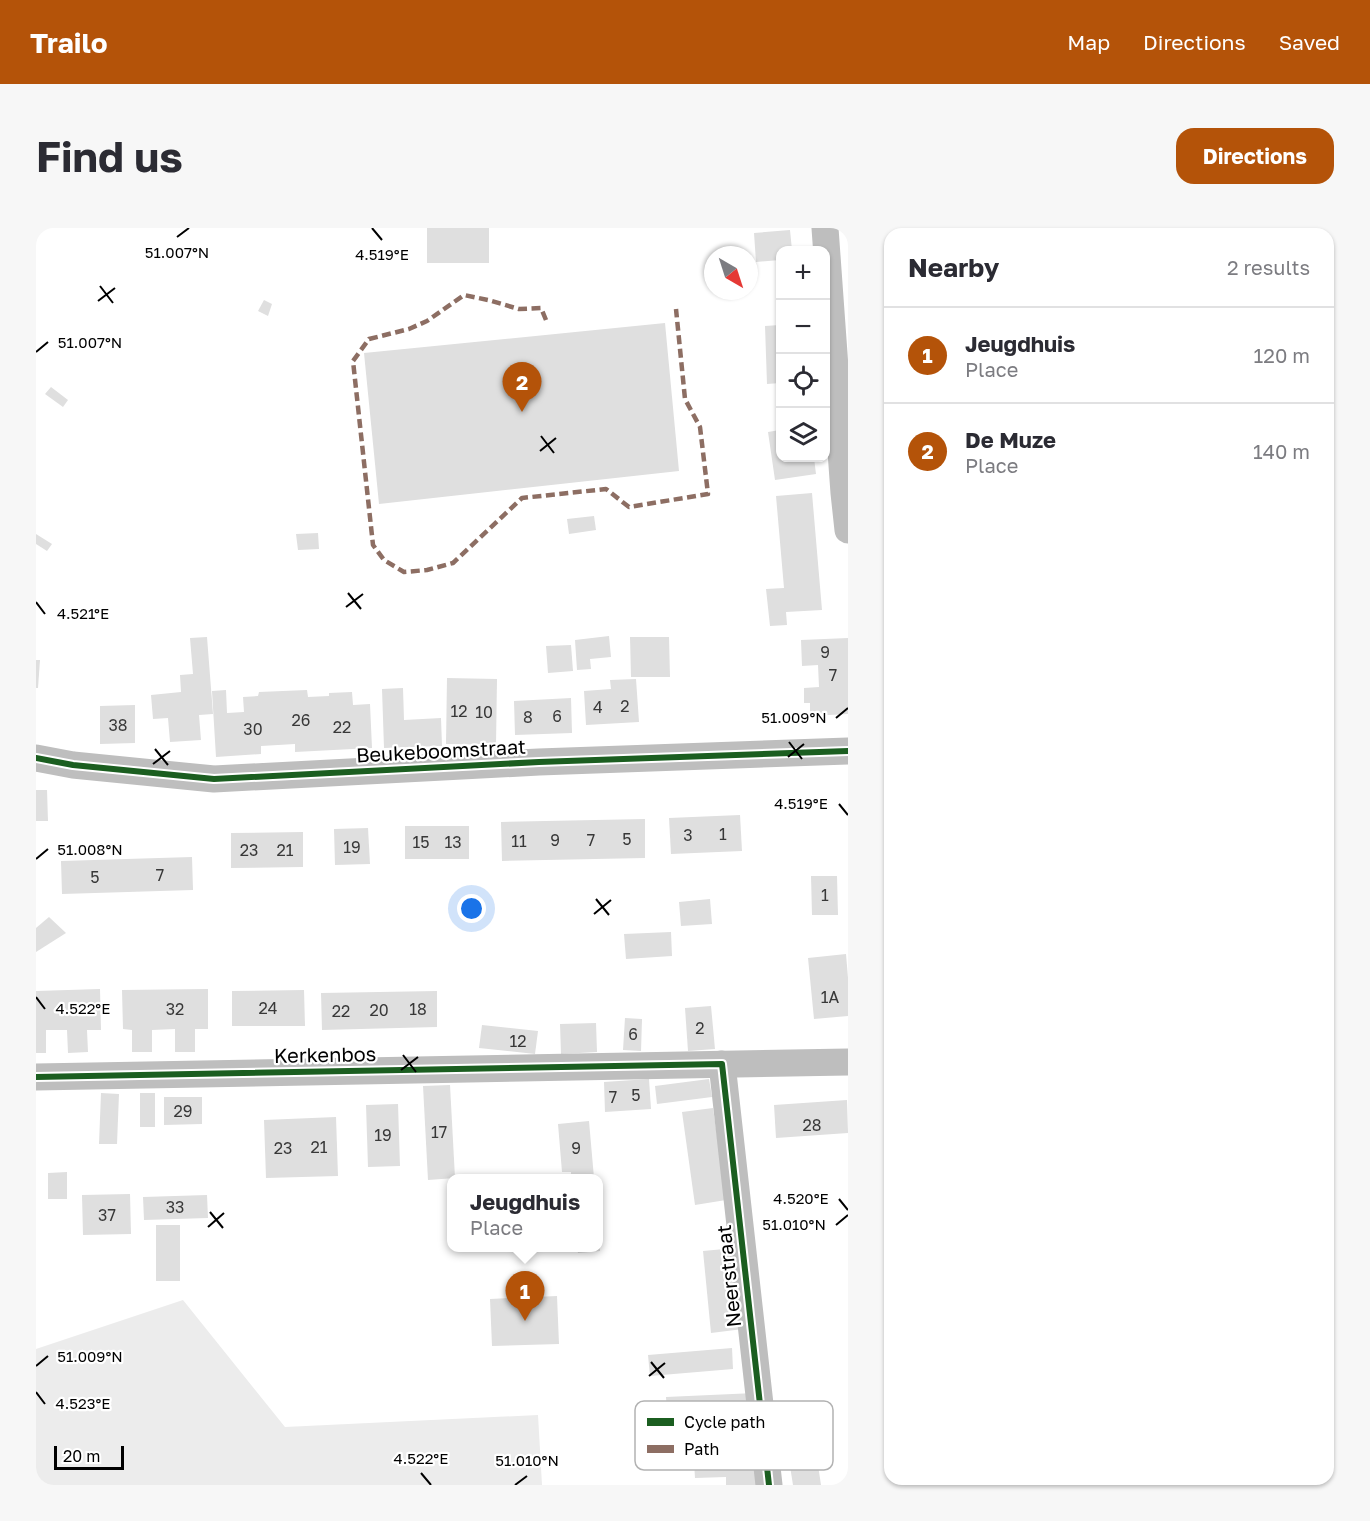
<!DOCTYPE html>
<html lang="en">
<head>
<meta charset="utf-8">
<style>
  :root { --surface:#fff; --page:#f7f7f7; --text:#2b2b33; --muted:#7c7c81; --line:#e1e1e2; --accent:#b45309 }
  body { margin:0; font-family:"Golos Text",sans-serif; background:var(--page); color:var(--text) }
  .controls { position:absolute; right:18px; top:18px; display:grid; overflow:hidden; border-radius:12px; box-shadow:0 2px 4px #0004 }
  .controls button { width:54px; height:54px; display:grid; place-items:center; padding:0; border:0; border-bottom:2px solid var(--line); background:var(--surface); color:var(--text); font:30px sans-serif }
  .compass { position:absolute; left:668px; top:18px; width:54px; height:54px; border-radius:50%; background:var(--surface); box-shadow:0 2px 4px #0004; rotate:141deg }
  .scale { position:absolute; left:18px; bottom:15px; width:70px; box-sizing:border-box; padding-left:6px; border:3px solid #000; border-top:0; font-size:16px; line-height:21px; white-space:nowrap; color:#000; -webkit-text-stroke:4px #fff; paint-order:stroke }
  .you { position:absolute; left:436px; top:681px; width:21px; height:21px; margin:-15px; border:4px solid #fff; border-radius:50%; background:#1a73e8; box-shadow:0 0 0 9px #1a73e833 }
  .badge { display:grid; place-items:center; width:39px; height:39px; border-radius:50%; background:var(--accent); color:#fff; font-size:20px; font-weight:700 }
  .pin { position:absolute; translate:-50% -50px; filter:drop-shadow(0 2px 3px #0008) }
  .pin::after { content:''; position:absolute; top:32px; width:21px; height:18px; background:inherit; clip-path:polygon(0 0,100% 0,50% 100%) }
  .popup { position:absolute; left:411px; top:946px; width:156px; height:78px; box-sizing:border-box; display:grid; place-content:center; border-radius:12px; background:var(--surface); filter:drop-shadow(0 2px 4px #0005); font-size:20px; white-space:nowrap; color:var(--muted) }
  .popup b { font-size:22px; color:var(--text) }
  .popup::after { content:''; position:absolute; left:50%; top:100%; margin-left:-12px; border:12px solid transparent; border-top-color:var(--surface) }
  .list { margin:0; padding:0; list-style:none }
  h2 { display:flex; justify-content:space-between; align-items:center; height:78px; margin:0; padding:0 24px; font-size:26px }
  h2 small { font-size:20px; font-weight:400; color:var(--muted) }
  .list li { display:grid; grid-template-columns:39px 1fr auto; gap:18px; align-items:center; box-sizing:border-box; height:96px; padding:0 24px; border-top:2px solid var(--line) }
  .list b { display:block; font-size:22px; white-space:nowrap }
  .list p { margin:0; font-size:20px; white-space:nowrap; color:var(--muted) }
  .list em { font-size:20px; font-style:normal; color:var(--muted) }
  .icon { flex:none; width:33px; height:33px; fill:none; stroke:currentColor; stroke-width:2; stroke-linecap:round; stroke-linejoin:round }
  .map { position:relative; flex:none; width:812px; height:1257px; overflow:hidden; border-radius:18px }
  header { display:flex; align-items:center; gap:36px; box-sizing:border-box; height:84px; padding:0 30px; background:var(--accent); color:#fff }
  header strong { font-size:28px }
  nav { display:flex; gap:33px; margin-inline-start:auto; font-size:21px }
  .intro { display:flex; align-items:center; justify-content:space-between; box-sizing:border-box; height:144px; padding:0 36px }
  h1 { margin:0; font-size:42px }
  .button { padding:15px 27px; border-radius:18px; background:var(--accent); color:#fff; font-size:21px; font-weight:700 }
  main { display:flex; gap:36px; padding:0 36px }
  aside { flex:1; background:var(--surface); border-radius:18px; box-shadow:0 2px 4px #0004 }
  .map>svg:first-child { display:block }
</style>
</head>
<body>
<header>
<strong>Trailo</strong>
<nav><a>Map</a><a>Directions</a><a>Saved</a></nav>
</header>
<div class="intro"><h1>Find us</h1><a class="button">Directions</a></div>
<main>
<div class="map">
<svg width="812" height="1257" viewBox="0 0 812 1257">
  <rect width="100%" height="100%" fill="#fff"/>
  <path fill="#ececec" d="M147,1072L249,1199L502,1187L506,1257H0V1121Z"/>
  <g fill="#dfdfdf">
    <rect x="391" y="0" width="62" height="35"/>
    <path d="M754,2L756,22H744V32L720,34L718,5Z"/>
    <path d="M228,72L236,76L232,88L222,83Z"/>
    <path d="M629,95L643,243L343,276L328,125Z"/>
    <path d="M744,97V155L731,156L729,98Z"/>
    <path d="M15,159L32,172L27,179L9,166Z"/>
    <path d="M744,202V230H778L780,246L739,252L732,204Z"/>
    <path d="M776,265L786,382L750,384L751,397L734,398L730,361L748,360L740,268Z"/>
    <path d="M558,288L560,302L533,306L531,291Z"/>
    <path d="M282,305L283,321L262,322L260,306Z"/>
    <path d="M0,306L16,316L11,323L0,316Z"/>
    <path d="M573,408L575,429L554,431L555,441L541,442L539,412Z"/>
    <path d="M171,409L177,486L163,487L165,512L134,514L132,490L117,491L115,467L145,464L144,447L157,446L154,410Z"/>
    <path d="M594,409H633L634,449H595Z"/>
    <path d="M812,410V486L774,488V475H768V460L783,459L782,437L766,438L765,412Z"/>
    <path d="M535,417L537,443L512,445L510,418Z"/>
    <path d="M0,432H4L2,460H0Z"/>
    <path d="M411,450L461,451L460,517L410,516Z"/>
    <path d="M600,451L603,494L550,497L548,463L575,461L574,452Z"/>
    <path d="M367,460L368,492L405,490L406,518L348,520L346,461Z"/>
    <path d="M190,462L191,485L208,484L207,469L222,468L223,464L271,462L272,469L293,468V465L316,464L317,477L334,476L336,520L259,524V516L225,518V526L180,529L176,463Z"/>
    <path d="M535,470L536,505L479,507L478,473Z"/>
    <path d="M99,477V515L64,516V478Z"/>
    <path d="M0,562H11L12,593H0Z"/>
    <path d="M704,587L706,623L635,626L633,590Z"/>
    <path d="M609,591V630L466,633L465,594Z"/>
    <rect x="369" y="598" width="64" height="33"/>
    <path d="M332,600L334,636L299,637L298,601Z"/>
    <path d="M267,604V639L195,640V605Z"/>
    <path d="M156,629L157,662L26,666L25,633Z"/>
    <path d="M775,648H801L802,687H776Z"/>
    <path d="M674,671L676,696L645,698L643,674Z"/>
    <path d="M13,689L30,705L0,724V700Z"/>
    <path d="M635,704L636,728L590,731L588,706Z"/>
    <path d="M810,726L812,750V788L778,791L772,730Z"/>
    <path d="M64,761L65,802H51L52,824L32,825L31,802H10V825H0V763Z"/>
    <path d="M172,761V801H159V824H139V801L116,802V824H96V802L87,801L86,762Z"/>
    <path d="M268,762L269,798H196V763Z"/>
    <path d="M401,763V799L286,802L285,765Z"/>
    <path d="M675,778L679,821L652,823L649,780Z"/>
    <path d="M589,790L606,791L605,823L587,822Z"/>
    <path d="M560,795L561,824L525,826L524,796Z"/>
    <path d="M446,797L502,803L499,826L443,820Z"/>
    <path d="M613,851L615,881L569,884L568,854Z"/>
    <path d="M673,851L676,869L621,876L619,858Z"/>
    <path d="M414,857L419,950L392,952L387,858Z"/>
    <path d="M65,865L83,866L81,916H63Z"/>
    <rect x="104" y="865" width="15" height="34"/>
    <path d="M128,869H166V896L128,897Z"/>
    <path d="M811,872L812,905L740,910L738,877Z"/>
    <path d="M362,876L364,938L332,939L330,877Z"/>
    <path d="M677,880L690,972L659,977L646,884Z"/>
    <path d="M300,889L302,948L230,950L228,892Z"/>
    <path d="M553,893L558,950H535V944H526L522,896Z"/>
    <path d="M31,944V971H12V945Z"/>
    <path d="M94,966L95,1006L47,1007L46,967Z"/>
    <path d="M171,967L172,990L108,992L107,969Z"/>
    <rect x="120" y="997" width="24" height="56"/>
    <path d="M541,1020H564V1023L542,1025Z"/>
    <path d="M699,1020L707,1101L675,1105L667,1023Z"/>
    <path d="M521,1068L523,1116L456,1118L454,1071Z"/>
    <path d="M696,1120L697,1141L614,1148L612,1127Z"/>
    <path d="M719,1165L722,1257H690V1249L659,1250L658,1234L665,1233L664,1201L668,1200V1184L631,1185L630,1169Z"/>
    <path d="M774,1184L785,1257H757L746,1188Z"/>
  </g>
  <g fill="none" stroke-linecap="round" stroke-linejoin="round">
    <g stroke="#bebebe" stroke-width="27">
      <path d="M789,0L808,265L812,302"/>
      <path d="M0,530L37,537L178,551L503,534L812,523"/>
      <path d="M686,836L733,1257"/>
      <path d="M0,849L812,834"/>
    </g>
    <path stroke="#8d6e63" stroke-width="4.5" stroke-dasharray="9 4.5" stroke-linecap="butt" d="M510,92L505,80L483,81L452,72L428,67L391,93L373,101L333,111L317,133L337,317L348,332L368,344L391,342L417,335L486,270L570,261L593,279L672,266L664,199L649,171L640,81"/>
    <defs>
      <g id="cycleway">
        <path d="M0,530L37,537L178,551L503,534L812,523"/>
        <path d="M0,849L686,836L733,1257"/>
      </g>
    </defs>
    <use href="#cycleway" stroke="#fff" stroke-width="10"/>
    <use href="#cycleway" stroke="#1b5e20" stroke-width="6"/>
  </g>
  <path fill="none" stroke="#000" stroke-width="2" d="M336,0L346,12M141,9L153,0M64,58L77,75M62,73L79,60M0,124L12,114M505,208L518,225M504,223L520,210M312,365L325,381M0,374L9,386M310,379L327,366M800,490L812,480M753,514L766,531M119,521L132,537M752,529L768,516M117,536L134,523M803,576L812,587M0,631L12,621M560,671L573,687M558,686L575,672M0,769L9,781M367,827L380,844M365,842L382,829M803,971L812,982M174,984L187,1000M800,997L812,987M172,999L188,985M615,1134L628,1150M0,1138L12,1128M613,1148L629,1135M0,1164L9,1176M385,1245L395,1257M479,1257L491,1248"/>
  <g text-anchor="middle" stroke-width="4.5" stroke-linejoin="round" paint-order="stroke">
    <g font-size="16" fill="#383838">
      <text x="789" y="430">9</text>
      <text x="797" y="453">7</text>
      <text x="589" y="484">2</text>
      <text x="562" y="485">4</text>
      <text x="423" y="489">12</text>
      <text x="448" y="490">10</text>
      <text x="521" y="494">6</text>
      <text x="492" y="495">8</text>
      <text x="265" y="498">26</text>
      <text x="82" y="503">38</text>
      <text x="306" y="505">22</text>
      <text x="217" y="507">30</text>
      <text x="687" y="612">1</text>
      <text x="652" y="613">3</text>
      <text x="591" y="617">5</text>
      <text x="519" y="618">9</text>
      <text x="555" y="618">7</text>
      <text x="483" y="619">11</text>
      <text x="385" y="620">15</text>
      <text x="417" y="620">13</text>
      <text x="316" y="625">19</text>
      <text x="213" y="628">23</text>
      <text x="249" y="628">21</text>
      <text x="124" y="653">7</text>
      <text x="59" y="655">5</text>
      <text x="789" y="673">1</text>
      <text x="794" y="775">1A</text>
      <text x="232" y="786">24</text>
      <text x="139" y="787">32</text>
      <text x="382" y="787">18</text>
      <text x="343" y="788">20</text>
      <text x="305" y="789">22</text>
      <text x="664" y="806">2</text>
      <text x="597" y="812">6</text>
      <text x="482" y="819">12</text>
      <text x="600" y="873">5</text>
      <text x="577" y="875">7</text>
      <text x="147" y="889">29</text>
      <text x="776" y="903">28</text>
      <text x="403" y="910">17</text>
      <text x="347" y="913">19</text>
      <text x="283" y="925">21</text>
      <text x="247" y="926">23</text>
      <text x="540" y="926">9</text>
      <text x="139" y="985">33</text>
      <text x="71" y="993">37</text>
    </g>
    <g font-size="20" fill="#000" stroke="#fff">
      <text transform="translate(405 523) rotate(-3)" y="7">Beukeboomstraat</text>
      <text transform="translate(289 827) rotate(-1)" y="7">Kerkenbos</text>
      <text transform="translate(693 1048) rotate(-96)" y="7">Neerstraat</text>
    </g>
  </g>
  <rect x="599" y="1173" width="198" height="69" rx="9" fill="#fff" stroke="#b2b2b2" stroke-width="1.5"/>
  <rect x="611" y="1190" width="27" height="8" fill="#1b5e20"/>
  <rect x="611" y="1217" width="27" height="8" fill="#8d6e63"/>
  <g font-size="16" fill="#000">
    <text x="648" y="1200">Cycle path</text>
    <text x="648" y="1227">Path</text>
  </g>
  <g font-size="15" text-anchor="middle" fill="#000" stroke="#fff" stroke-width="4.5" stroke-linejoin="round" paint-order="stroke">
    <text x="141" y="30">51.007°N</text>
    <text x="346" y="32">4.519°E</text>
    <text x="54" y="120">51.007°N</text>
    <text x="47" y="391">4.521°E</text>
    <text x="758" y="495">51.009°N</text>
    <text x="765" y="581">4.519°E</text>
    <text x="54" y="627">51.008°N</text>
    <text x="47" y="786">4.522°E</text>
    <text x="765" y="976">4.520°E</text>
    <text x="758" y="1002">51.010°N</text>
    <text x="54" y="1134">51.009°N</text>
    <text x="47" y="1181">4.523°E</text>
    <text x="385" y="1236">4.522°E</text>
    <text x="491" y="1238">51.010°N</text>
  </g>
</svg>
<div class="controls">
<button>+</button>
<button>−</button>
<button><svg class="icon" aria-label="locate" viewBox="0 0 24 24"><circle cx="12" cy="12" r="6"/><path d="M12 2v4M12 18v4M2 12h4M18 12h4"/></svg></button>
<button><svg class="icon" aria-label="layers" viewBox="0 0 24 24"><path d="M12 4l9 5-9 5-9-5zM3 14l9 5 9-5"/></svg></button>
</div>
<svg class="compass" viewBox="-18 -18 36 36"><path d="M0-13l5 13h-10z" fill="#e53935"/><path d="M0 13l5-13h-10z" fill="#7c7c81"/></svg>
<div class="scale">20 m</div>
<div class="you"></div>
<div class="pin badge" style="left:489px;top:1093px">1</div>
<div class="popup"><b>Jeugdhuis</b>Place</div>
<div class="pin badge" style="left:486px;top:184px">2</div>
</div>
<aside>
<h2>Nearby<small>2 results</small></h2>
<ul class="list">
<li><span class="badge">1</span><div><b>Jeugdhuis</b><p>Place</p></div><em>120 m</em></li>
<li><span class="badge">2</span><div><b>De Muze</b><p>Place</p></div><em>140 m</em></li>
</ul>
</aside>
</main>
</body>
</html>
